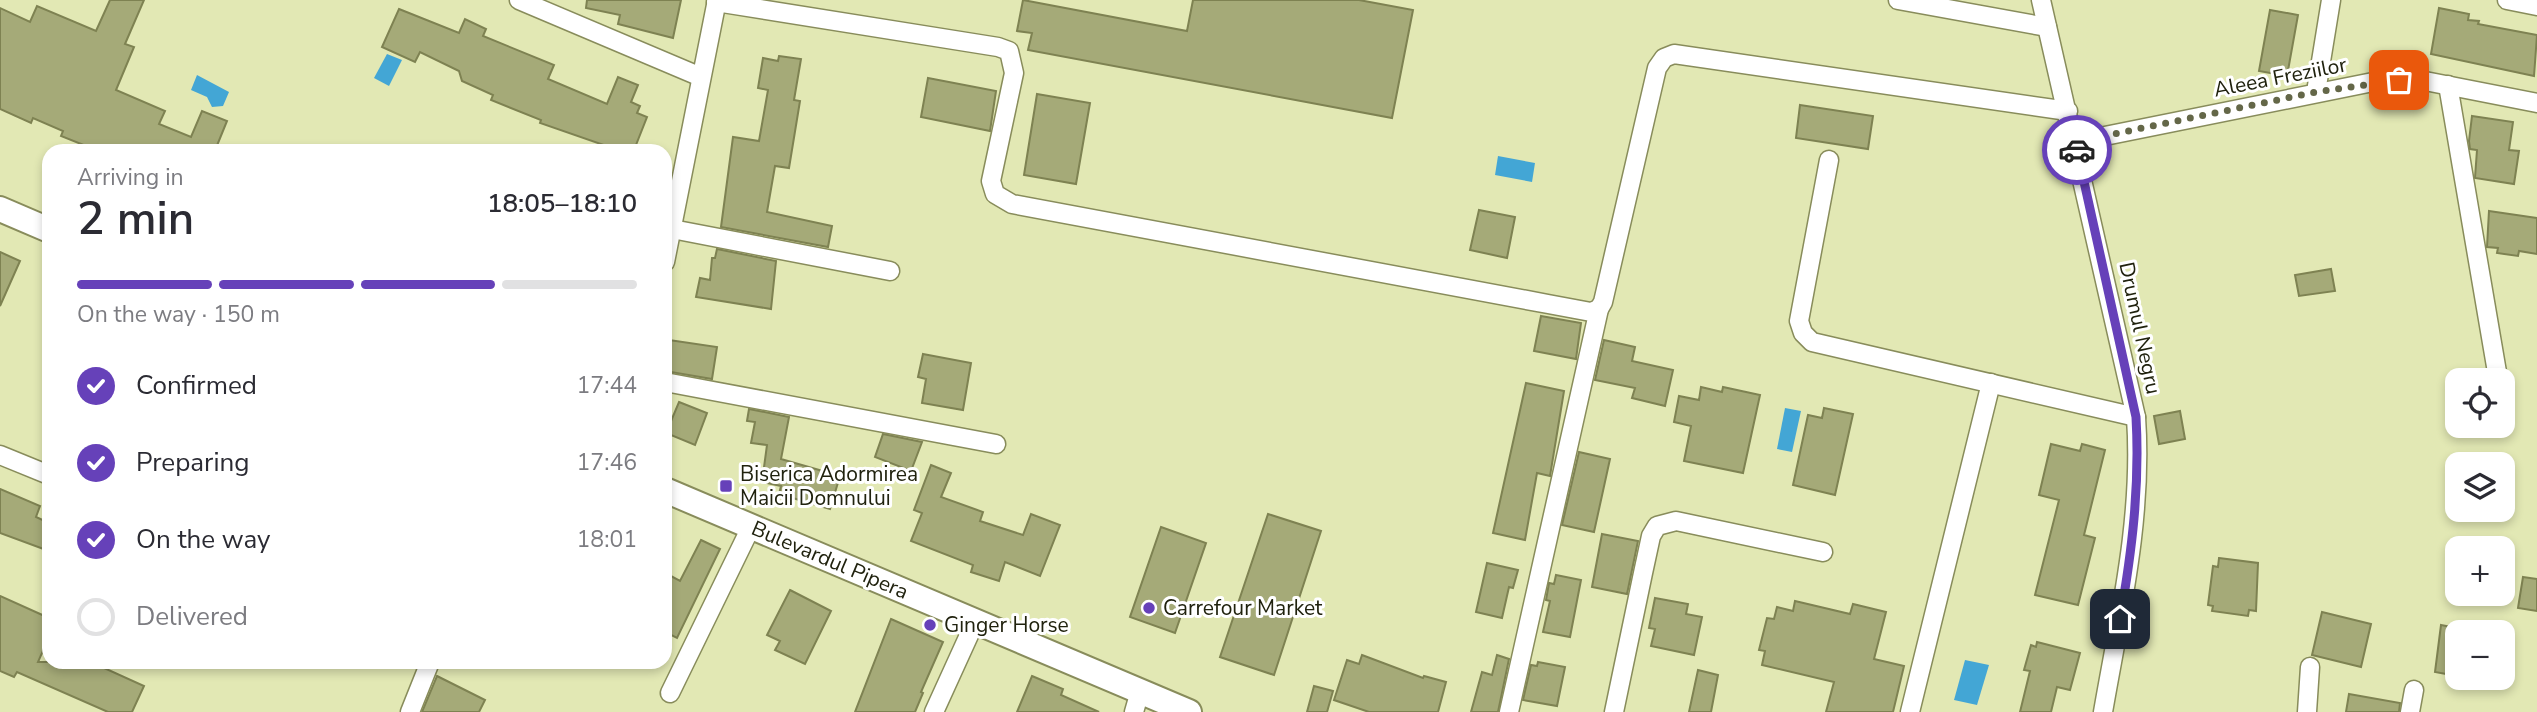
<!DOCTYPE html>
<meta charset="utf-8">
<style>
:root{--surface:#fff;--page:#f2f2f3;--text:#2b2b33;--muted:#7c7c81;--line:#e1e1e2;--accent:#6641b9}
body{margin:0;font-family:"Nunito Sans",sans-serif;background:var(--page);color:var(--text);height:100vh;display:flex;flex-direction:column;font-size:26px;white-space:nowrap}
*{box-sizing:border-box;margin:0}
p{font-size:23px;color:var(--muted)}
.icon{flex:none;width:38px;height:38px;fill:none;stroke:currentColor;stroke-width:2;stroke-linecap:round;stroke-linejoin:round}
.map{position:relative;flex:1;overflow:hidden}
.panel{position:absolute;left:42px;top:144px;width:630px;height:525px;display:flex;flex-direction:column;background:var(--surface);border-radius:21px;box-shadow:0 4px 10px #0003}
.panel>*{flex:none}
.controls{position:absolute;left:2445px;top:368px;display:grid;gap:14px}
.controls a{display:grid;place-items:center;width:70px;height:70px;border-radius:14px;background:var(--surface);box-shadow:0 4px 10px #0003;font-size:35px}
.pin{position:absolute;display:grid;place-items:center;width:60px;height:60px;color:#fff;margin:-30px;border-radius:14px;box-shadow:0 4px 10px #0006}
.courier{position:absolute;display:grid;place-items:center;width:70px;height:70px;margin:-35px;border:5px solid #6641b9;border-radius:50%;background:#fff;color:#222;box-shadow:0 2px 9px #0007}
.head em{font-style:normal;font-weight:600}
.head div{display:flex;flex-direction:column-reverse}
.head{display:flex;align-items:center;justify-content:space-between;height:119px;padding:0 35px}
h1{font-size:46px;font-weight:600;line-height:52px}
.bar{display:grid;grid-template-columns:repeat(4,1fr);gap:10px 7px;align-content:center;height:84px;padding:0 35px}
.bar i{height:9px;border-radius:5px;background:var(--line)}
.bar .active{background:var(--accent)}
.bar p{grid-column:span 4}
ol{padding:0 35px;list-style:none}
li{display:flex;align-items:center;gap:21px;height:77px}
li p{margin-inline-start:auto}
li .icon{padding:7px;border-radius:50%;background:var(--accent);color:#fff;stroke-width:4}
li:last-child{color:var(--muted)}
li i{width:38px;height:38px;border:4px solid var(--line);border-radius:50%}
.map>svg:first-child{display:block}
.water{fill:#43a6d5}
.building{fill:#a5aa78;stroke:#7e8252;stroke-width:2}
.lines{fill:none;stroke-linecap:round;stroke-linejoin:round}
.minor-casing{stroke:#888c5b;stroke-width:21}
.secondary-casing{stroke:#888c5b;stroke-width:28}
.minor{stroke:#fff;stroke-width:18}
.secondary{stroke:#fff;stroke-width:24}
.done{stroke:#646748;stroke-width:7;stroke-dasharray:0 12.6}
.route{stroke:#6641b9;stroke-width:9}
.poi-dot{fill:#6641b9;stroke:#fff;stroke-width:2.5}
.labels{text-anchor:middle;stroke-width:6;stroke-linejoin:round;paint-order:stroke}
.street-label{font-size:21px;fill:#20220e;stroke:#fff}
.poi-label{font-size:21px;fill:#20220e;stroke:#fff;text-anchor:start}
</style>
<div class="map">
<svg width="2537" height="712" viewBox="0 0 2537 712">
<rect width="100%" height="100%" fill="#e2e8b4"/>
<g class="water">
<path d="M387 54 402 60 389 86 374 78Z"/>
<path d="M197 75 229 92 223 106 212 107 207 97 191 90Z"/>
<path d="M1498 156 1535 163 1532 182 1495 175Z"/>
<path d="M1785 408 1801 411 1792 452 1777 449Z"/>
<path d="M1965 660 1989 665 1977 705 1954 700Z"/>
</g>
<g class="building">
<path d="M110 0H144L125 44 134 47 116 90 165 111 159 124 191 137 202 111 227 121 216 148 222 150H96L61 136 63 131 33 118 31 123 0 109V8L30 22 37 6 96 31Z"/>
<path d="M587 0H681L673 38 618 24 620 15 586 8Z"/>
<path d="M1023 0 1187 31 1193 0H1359L1413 10 1392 118 1028 50 1032 33 1017 31Z"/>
<path d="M2439 8 2469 14 2468 20 2479 21 2478 24 2537 35 2534 76 2431 54Z"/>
<path d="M399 9 459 33 465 19 486 29 483 36 554 65 548 79 607 104 618 77 638 85 631 102 640 106 637 113 647 117 634 150H618L540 123 541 120 491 100 493 95 462 81 459 71 420 52 415 62 382 47Z"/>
<path d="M2270 10 2298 15 2287 76 2259 71Z"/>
<path d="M779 56 801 59 794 100 800 101 789 168 775 166 767 212 832 226 828 247 721 227 733 137 759 141 768 90 758 88 763 58 778 61Z"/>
<path d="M928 78 996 91 990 131 921 117Z"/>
<path d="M1037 94 1090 103 1076 184 1024 175Z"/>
<path d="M1800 105 1873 116 1868 149 1796 138Z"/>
<path d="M2472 116 2513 122 2509 150 2519 151 2514 184 2475 178 2477 150 2470 149 2469 141Z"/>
<path d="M1479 210 1515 217 1507 258 1470 250Z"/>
<path d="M2489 211 2537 218V254L2519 251 2518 256 2497 253 2498 248 2487 247Z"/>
<path d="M717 249 776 261 771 309 696 297 700 278 710 280 712 258H715Z"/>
<path d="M0 252 20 261 0 306Z"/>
<path d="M2331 269 2335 291 2299 296 2295 275Z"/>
<path d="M1541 316 1581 323 1576 359 1534 351Z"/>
<path d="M669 340 717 347 712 379 665 371Z"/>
<path d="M1604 340 1635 347 1632 361 1673 370 1665 406 1632 398 1635 388 1595 380Z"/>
<path d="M923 354 971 363 963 410 922 403 926 379 918 377Z"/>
<path d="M1526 383 1564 391 1550 476 1537 473 1525 540 1493 533Z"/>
<path d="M1701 387 1722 392 1723 387 1760 395 1743 473 1684 461 1691 426 1674 422 1679 396 1699 400Z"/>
<path d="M679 402 707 413 695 445 666 433Z"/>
<path d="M1824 408 1853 414 1835 495 1793 485 1808 415 1822 418Z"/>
<path d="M749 409 789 417 781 459 840 476 830 509 779 494 781 486 762 482 767 445 751 443 755 422 747 421Z"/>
<path d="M2180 411 2185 439 2159 444 2154 416Z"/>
<path d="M883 434 922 442 911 471 875 457Z"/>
<path d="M2051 444 2080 451 2082 444 2105 450 2084 535 2095 538 2078 605 2035 595 2059 500 2039 495Z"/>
<path d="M1579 452 1610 459 1594 532 1562 525Z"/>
<path d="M931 465 951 473 941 497 983 512 980 521 1023 535 1031 514 1060 525 1040 576 1005 562 999 581 971 572 973 565 911 541 922 513 914 510Z"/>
<path d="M0 489 40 506 36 517 49 523V551L0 533Z"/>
<path d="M1268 514 1321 531 1274 675 1220 657Z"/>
<path d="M1161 527 1206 543 1175 633 1130 617Z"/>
<path d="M1602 534 1638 541 1627 594 1592 587Z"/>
<path d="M701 540 720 549 677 638 665 632V584L669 575 680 581Z"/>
<path d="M2219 558 2258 563 2256 611 2249 610 2248 616 2212 611 2213 606 2208 605 2213 566 2218 567Z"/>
<path d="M1487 563 1518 570 1513 588 1509 587 1502 618 1476 612Z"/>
<path d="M1556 575 1581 580 1570 637 1543 632 1550 601 1546 600 1549 583 1554 584Z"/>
<path d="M2523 577 2537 579V611L2518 608Z"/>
<path d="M790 590 831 611 805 664 775 650 780 641 767 635Z"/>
<path d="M0 596 49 618V637L38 662H91L144 686 132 712H108L17 672 14 677 0 671Z"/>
<path d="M1655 598 1688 604 1686 614 1702 617 1694 655 1651 646 1655 629 1649 628Z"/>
<path d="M1795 601 1850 614 1853 604 1886 612 1874 659 1904 666 1893 712H1826L1834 682 1762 665 1765 651 1759 650 1767 618 1774 619 1777 607 1793 611Z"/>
<path d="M2322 612 2371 624 2361 667 2312 655Z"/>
<path d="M891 619 943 642 921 692 923 693 915 712H855Z"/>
<path d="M2441 625 2457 628V676L2435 672Z"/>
<path d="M2037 642 2080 653 2070 690 2057 687 2051 712H2020L2030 671 2024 670 2031 645 2036 647Z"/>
<path d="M1362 655 1423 678 1424 676 1446 682 1438 712H1369L1334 700 1347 660 1359 664Z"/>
<path d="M1497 655 1509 659 1498 712H1471L1482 672 1492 675Z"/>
<path d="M1538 662 1565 667 1557 706 1523 700 1531 665 1537 666Z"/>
<path d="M1698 670 1718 675 1711 712H1689Z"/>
<path d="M437 676 485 700 479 712H422Z"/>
<path d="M1032 676 1063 689 1061 695 1099 712H1017Z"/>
<path d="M1314 686 1333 691 1327 712H1307Z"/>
<path d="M2349 694 2400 703 2399 712H2346Z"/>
</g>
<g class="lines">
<g class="minor-casing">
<g id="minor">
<path d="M519 0 701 77"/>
<path d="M1898 0 2047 27"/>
<path d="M2041 0 2136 417C2143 517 2120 614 2103 712"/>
<path d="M2507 0 2537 6"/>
<path d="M716 2 998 47 1009 51 1014 73 991 181 995 194 1012 204 1548 304 1591 312 1599 309"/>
<path d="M2448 85 2498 378"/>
<path d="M2316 92 2331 0"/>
<path d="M2075 142 2378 81H2425L2537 103"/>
<path d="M1829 160 1799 321 1803 333 1812 342 2136 417"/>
<path d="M672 229 890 271"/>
<path d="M665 262 717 0"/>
<path d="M665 382 996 444"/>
<path d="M0 455 49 475"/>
<path d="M670 693 751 527"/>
<path d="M410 712 430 662"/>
<path d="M934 712 975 622"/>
<path d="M1134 712 1140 691"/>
<path d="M1509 712 1599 309 1603 302 1657 68 1664 58 1674 54 2068 111"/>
<path d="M1614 712 1643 573 1651 536 1657 526 1676 521 1823 552"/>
<path d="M1910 712 1991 383"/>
<path d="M2307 712 2310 667"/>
<path d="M2410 712 2414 690"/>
</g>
</g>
<g class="secondary-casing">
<g id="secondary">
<path d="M0 209 49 230"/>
<path d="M665 490 1189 712"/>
</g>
</g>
<use href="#minor" class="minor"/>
<use href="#secondary" class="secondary"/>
</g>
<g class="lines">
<path class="done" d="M2077 150 2075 142 2316 92 2399 80"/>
<path class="route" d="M2077 150 2136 417C2140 486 2132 551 2120 619"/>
</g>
<g class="poi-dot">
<rect x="719" y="479" width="14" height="14" rx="3.5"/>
<circle cx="1149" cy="608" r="7"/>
<circle cx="930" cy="625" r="7"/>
</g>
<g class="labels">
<g class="street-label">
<text transform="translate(2280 77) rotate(-11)" y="7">Aleea Freziilor</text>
<text transform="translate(2140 328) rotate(78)" y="7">Drumul Negru</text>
<text transform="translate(830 560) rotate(23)" y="7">Bulevardul Pipera</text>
</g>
<g class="poi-label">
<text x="740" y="481">Biserica Adormirea<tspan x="740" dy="24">Maicii Domnului</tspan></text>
<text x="1163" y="615">Carrefour Market</text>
<text x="944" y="632">Ginger Horse</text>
</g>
</g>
</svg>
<div class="controls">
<a><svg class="icon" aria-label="locate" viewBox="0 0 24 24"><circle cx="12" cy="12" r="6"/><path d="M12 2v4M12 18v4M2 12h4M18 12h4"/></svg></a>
<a><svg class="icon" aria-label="layers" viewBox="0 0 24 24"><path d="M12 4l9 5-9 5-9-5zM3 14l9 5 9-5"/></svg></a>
<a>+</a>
<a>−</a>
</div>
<div class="pin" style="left:2399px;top:80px;background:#ea580c"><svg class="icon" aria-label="bag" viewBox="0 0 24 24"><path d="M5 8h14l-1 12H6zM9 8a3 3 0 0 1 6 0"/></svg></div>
<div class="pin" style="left:2120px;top:619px;background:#1f2937"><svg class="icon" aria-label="home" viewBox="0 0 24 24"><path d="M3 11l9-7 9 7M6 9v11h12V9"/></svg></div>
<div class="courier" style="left:2077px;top:150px"><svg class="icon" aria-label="car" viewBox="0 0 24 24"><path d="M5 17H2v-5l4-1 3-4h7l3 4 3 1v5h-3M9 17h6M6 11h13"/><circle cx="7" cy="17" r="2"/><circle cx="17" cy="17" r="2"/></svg></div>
<section class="panel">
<div class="head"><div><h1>2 min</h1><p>Arriving in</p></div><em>18:05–18:10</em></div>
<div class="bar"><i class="active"></i><i class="active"></i><i class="active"></i><i></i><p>On the way · 150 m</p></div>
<ol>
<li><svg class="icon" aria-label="check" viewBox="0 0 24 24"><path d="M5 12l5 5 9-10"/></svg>Confirmed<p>17:44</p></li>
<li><svg class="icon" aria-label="check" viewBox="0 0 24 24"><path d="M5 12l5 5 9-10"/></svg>Preparing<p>17:46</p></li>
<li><svg class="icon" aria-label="check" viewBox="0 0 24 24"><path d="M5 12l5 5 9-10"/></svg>On the way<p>18:01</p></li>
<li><i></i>Delivered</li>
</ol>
</section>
</div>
